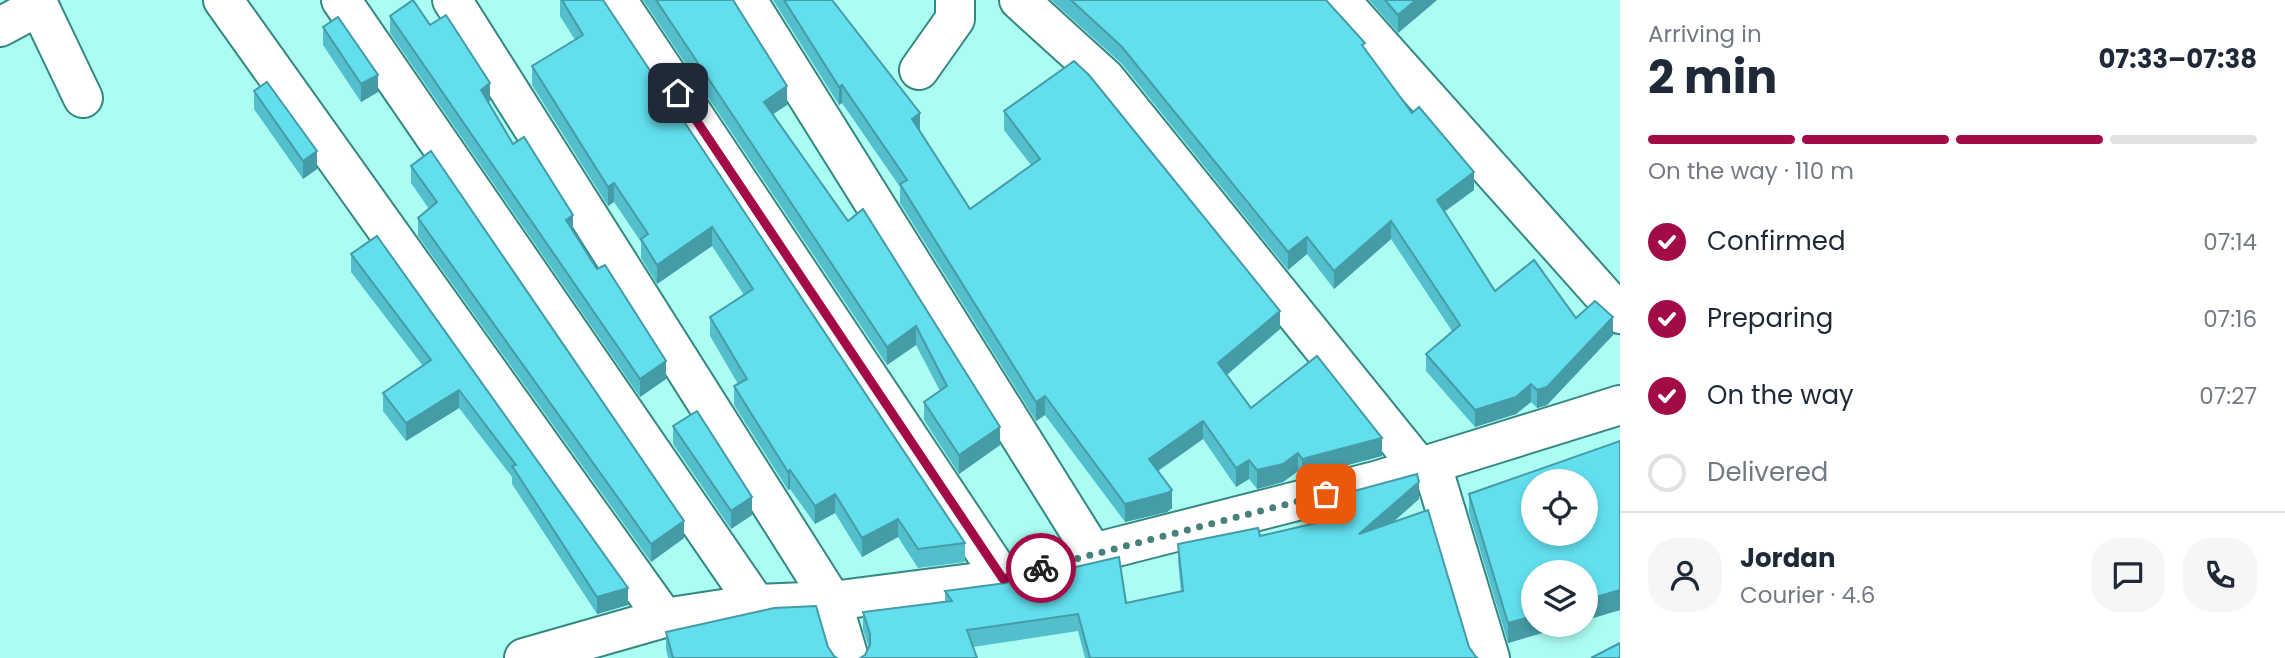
<!DOCTYPE html>
<meta charset="utf-8">
<style>
:root{--surface:#fff;--page:#f6f6f7;--text:#1f2937;--muted:#747a83;--line:#e0e1e3;--accent:#a20a48}
body{margin:0;font-family:Poppins,sans-serif;background:var(--page);color:var(--text);height:100vh;display:flex;flex-direction:column;font-size:26px;white-space:nowrap}
*{box-sizing:border-box;margin:0}
p{font-size:23px;color:var(--muted)}
.icon{flex:none;width:38px;height:38px;fill:none;stroke:currentColor;stroke-width:2;stroke-linecap:round;stroke-linejoin:round}
.map{position:relative;flex:1;overflow:hidden}
.sheet{display:flex;flex-direction:column;background:var(--surface);width:665px}
.sheet>*{flex:none}
.fabs{position:absolute;left:1521px;top:469px;display:grid;gap:14px}
.fabs a{display:grid;place-items:center;width:77px;height:77px;border-radius:50%;background:var(--surface);box-shadow:0 4px 10px #0003;font-size:35px}
.pin{position:absolute;display:grid;place-items:center;width:60px;height:60px;color:#fff;margin:-30px;border-radius:14px;box-shadow:0 4px 10px #0006}
.courier{position:absolute;display:grid;place-items:center;width:70px;height:70px;margin:-35px;border:5px solid #a20a48;border-radius:50%;background:#fff;color:#222;box-shadow:0 2px 9px #0007}
.overview em{font-style:normal;font-weight:700}
.overview div{display:flex;flex-direction:column-reverse}
.overview{display:flex;align-items:center;justify-content:space-between;height:119px;padding:0 28px}
h1{font-size:46px;font-weight:700;line-height:52px}
.bar{display:grid;grid-template-columns:repeat(4,1fr);gap:10px 7px;align-content:center;height:84px;padding:0 28px}
.bar i{height:9px;border-radius:5px;background:var(--line)}
.bar .active{background:var(--accent)}
.bar p{grid-column:span 4}
.line{display:flex;align-items:center;gap:18px;padding:0 28px;border-top:2px solid var(--line)}
.line div{flex:1}
.round{display:grid;place-items:center;flex:none;width:74px;height:74px;border-radius:28px;background:var(--page)}
ol{padding:0 28px;list-style:none}
li{display:flex;align-items:center;gap:21px;height:77px}
li p{margin-inline-start:auto}
li .icon{padding:7px;border-radius:50%;background:var(--accent);color:#fff;stroke-width:4}
li:last-child{color:var(--muted)}
li i{width:38px;height:38px;border:4px solid var(--line);border-radius:50%}
main{display:flex;flex:1;min-height:0}
.map>svg:first-child{display:block}
.lines{fill:none;stroke-linecap:round;stroke-linejoin:round}
.minor-casing{stroke:#348880;stroke-width:42}
.minor{stroke:#fff;stroke-width:38}
.wall{fill:#54bfcc;fill-rule:evenodd}
.shaded-wall{fill:#459ba6}
.building{fill:#62deed;stroke:#459ba6;stroke-width:2;fill-rule:evenodd}
.done{stroke:#46827b;stroke-width:7;stroke-dasharray:0 12.6}
.route{stroke:#a20a48;stroke-width:9}
</style>
<main>
<div class="map">
<svg width="1620" height="658" viewBox="0 0 1620 658">
<rect width="100%" height="100%" fill="#abfdf3"/>
<g class="lines">
<g class="minor-casing">
<g id="minor">
<path d="M38 0 39 6 83 98"/>
<path d="M223 0 664 618"/>
<path d="M341 0 756 604"/>
<path d="M452 0 832 601 849 658"/>
<path d="M617 0 1003 579"/>
<path d="M747 0 1093 553"/>
<path d="M1019 0 1105 78 1420 468 1434 472 1490 658"/>
<path d="M1340 0 1620 314"/>
<path d="M0 27 39 6"/>
<path d="M919 70 955 19V0"/>
<path d="M524 658 664 618 756 604 832 601 1003 579 1093 553 1379 480 1620 405"/>
</g>
</g>
<use href="#minor" class="minor"/>
</g>
<g class="wall">
<path d="M560 0H603L965 543V562L918 568 898 537 862 557 835 513 815 524 790 489 788 490 734 405V386L738 384 710 336V317L744 295 712 246 657 284 641 258V242L614 202 608 206 532 85V66L575 40 560 16Z"/>
<path d="M643 0H733L787 105 773 114 1000 445 959 474 924 420V402L940 391 916 345 887 365Z"/>
<path d="M773 0H832L920 132 970 209 1031 165 1004 130V111L1280 329 1227 375 1251 408 1382 456 1302 477 1298 471 1283 482 1257 489 1249 479 1236 487 1203 439 1158 471 1172 508 1167 512 1125 522 1045 415 1036 421 900 203V187L842 103 839 105Z"/>
<path d="M1051 0H1326L1365 49 1412 113 1474 190 1444 212 1495 291 1576 318 1613 335 1547 405 1537 408 1531 402 1516 414 1475 427 1426 371V354L1452 331 1391 239 1334 289 1307 254 1288 270 1122 64Z"/>
<path d="M1369 0H1437L1398 33Z"/>
<path d="M390 16 430 25 490 101 488 102 513 144 573 230 666 379 640 397 390 33Z"/>
<path d="M323 27 378 92 361 102 323 45Z"/>
<path d="M254 91 317 169 303 179 254 109Z"/>
<path d="M411 166 684 538 651 562 418 236V218L429 209 411 183Z"/>
<path d="M351 254 628 605 597 614 512 484V477L459 408 406 441 383 411V393L423 366 351 272Z"/>
<path d="M673 426 752 515 731 529 673 444Z"/>
<path d="M1620 441V610L1586 620V572H1533V625H1570L1508 643 1469 513V494ZM1533 481H1586V534H1533Z"/>
<path d="M1332 497 1419 499 1392 523 1469 647 1476 657 1478 658H1085L1078 631 973 647 865 655 869 648 863 630V612L945 601V591L1126 603 1181 592 1178 561V544L1260 536 1335 518 1332 515Z"/>
<path d="M666 632 828 647 834 656 837 658H668L666 649Z"/>
</g>
<g class="shaded-wall">
<path d="M1416 0H1437L1398 33V15Z"/>
<path d="M378 75V92L361 102V84Z"/>
<path d="M490 83V101L481 108V90Z"/>
<path d="M842 85V103L839 105V87Z"/>
<path d="M787 86V105L764 120V102Z"/>
<path d="M920 113V132L912 119Z"/>
<path d="M317 151V169L303 179V161Z"/>
<path d="M1474 172V190L1437 217V200Z"/>
<path d="M614 183V202L608 206V187Z"/>
<path d="M573 215V232L566 220Z"/>
<path d="M1391 221V239L1334 289V271Z"/>
<path d="M712 227V246L657 284V265Z"/>
<path d="M1307 237V254L1288 270V252Z"/>
<path d="M1280 311V329L1218 382V363Z"/>
<path d="M1613 317V335L1547 405 1537 408V390Z"/>
<path d="M916 326V345L887 365V347Z"/>
<path d="M666 361V379L640 397V379Z"/>
<path d="M1531 384V402L1516 414 1475 427V410Z"/>
<path d="M459 390V408L406 441V423Z"/>
<path d="M1045 396V415L1036 421V402Z"/>
<path d="M1203 421V439L1149 477V459Z"/>
<path d="M1000 427V445L959 474V455Z"/>
<path d="M1382 438V456L1302 477V459Z"/>
<path d="M1298 453V471L1283 482 1257 489V470Z"/>
<path d="M1249 460V479L1236 487V468Z"/>
<path d="M790 470V489L788 490V472Z"/>
<path d="M1419 482V499L1359 552V534Z"/>
<path d="M1172 490V508L1167 512 1125 522V504Z"/>
<path d="M835 494V513L815 524V506Z"/>
<path d="M752 497V515L731 529V511Z"/>
<path d="M898 519V537L862 557V538Z"/>
<path d="M684 521V538L651 562V544Z"/>
<path d="M628 588V605L597 614V597Z"/>
<path d="M1620 590V610L1586 620V600Z"/>
<path d="M1533 616V625H1570L1508 643V623Z"/>
</g>
<g class="building">
<path d="M413 0 430 25 446 15 490 83 481 90 513 144 524 137 573 215 566 220 597 269 605 265 666 361 640 379 390 16Z"/>
<path d="M562 0H603L965 543 918 549 898 519 862 538 835 494 815 506 790 470 788 472 734 386 747 379 710 317 753 289 712 227 657 265 641 239 648 234 614 183 608 187 532 66 583 35Z"/>
<path d="M656 0H733L787 86 764 102 848 221 863 209 1000 427 959 455 924 402 947 386 916 326 887 347Z"/>
<path d="M784 0H832L920 113 912 119 970 209 1040 159 1004 111 1074 61 1089 75 1280 311 1218 363 1251 408 1317 356 1382 438 1302 459 1298 453 1283 464 1257 470 1249 460 1236 468 1203 421 1149 459 1172 490 1167 493 1125 504 1045 396 1036 402 900 184 907 180 842 85 839 87Z"/>
<path d="M1071 0H1326L1365 43 1362 45 1412 113 1419 107 1474 172 1437 200 1495 291 1534 260 1576 318 1595 301 1613 317 1547 387 1537 390 1531 384 1516 397 1475 410 1426 354 1460 325 1391 221 1334 271 1307 237 1288 252 1122 47Z"/>
<path d="M1385 0H1416L1398 15Z"/>
<path d="M338 17 378 75 361 84 323 27Z"/>
<path d="M267 82 317 151 303 161 254 91Z"/>
<path d="M431 151 684 521 651 544 418 218 437 202 411 166Z"/>
<path d="M377 236 628 588 597 597 512 466 516 465 459 390 406 423 383 393 431 360 351 254Z"/>
<path d="M697 411 752 497 731 511 673 426Z"/>
<path d="M1620 441V590L1586 600V572H1533V616L1508 623 1469 494ZM1533 481H1586V534H1533Z"/>
<path d="M1417 474 1419 482 1359 534 1428 510 1469 647 1476 657 1478 658H1090L1078 614 967 630 977 658H860L865 655 870 645V634L863 612 952 601 945 591 1006 583 1119 557 1126 603 1183 591 1178 544 1258 528 1260 536 1346 516 1332 497Z"/>
<path d="M816 606 828 647 834 656 837 658H673L666 632 774 608Z"/>
<path d="M1620 643V658H1591Z"/>
</g>
<g class="lines">
<path class="done" d="M1041 568 1326 494"/>
<path class="route" d="M678 93 1003 579 1041 568"/>
</g>
</svg>
<div class="fabs">
<a><svg class="icon" aria-label="locate" viewBox="0 0 24 24"><circle cx="12" cy="12" r="6"/><path d="M12 2v4M12 18v4M2 12h4M18 12h4"/></svg></a>
<a><svg class="icon" aria-label="layers" viewBox="0 0 24 24"><path d="M12 4l9 5-9 5-9-5zM3 14l9 5 9-5"/></svg></a>
</div>
<div class="pin" style="left:1326px;top:494px;background:#ea580c"><svg class="icon" aria-label="bag" viewBox="0 0 24 24"><path d="M5 8h14l-1 12H6zM9 8a3 3 0 0 1 6 0"/></svg></div>
<div class="pin" style="left:678px;top:93px;background:#1f2937"><svg class="icon" aria-label="home" viewBox="0 0 24 24"><path d="M3 11l9-7 9 7M6 9v11h12V9"/></svg></div>
<div class="courier" style="left:1041px;top:568px"><svg class="icon" aria-label="bike" viewBox="0 0 24 24"><circle cx="6" cy="16" r="4"/><circle cx="18" cy="16" r="4"/><path d="M6 16l4-8h5l3 8M10 8l3 8H6M13 5h3"/></svg></div>
</div>
<section class="sheet">
<div class="overview"><div><h1>2 min</h1><p>Arriving in</p></div><em>07:33–07:38</em></div>
<div class="bar"><i class="active"></i><i class="active"></i><i class="active"></i><i></i><p>On the way · 110 m</p></div>
<ol>
<li><svg class="icon" aria-label="check" viewBox="0 0 24 24"><path d="M5 12l5 5 9-10"/></svg>Confirmed<p>07:14</p></li>
<li><svg class="icon" aria-label="check" viewBox="0 0 24 24"><path d="M5 12l5 5 9-10"/></svg>Preparing<p>07:16</p></li>
<li><svg class="icon" aria-label="check" viewBox="0 0 24 24"><path d="M5 12l5 5 9-10"/></svg>On the way<p>07:27</p></li>
<li><i></i>Delivered</li>
</ol>
<div class="line" style="height:126px"><a class="round"><svg class="icon" aria-label="person" viewBox="0 0 24 24"><circle cx="12" cy="8" r="4"/><path d="M4 21q1-7 8-7t8 7"/></svg></a><div><b>Jordan</b><p>Courier · 4.6</p></div><a class="round"><svg class="icon" aria-label="chat" viewBox="0 0 24 24"><path d="M4 5h16v11H9l-5 4z"/></svg></a><a class="round"><svg class="icon" aria-label="phone" viewBox="0 0 24 24"><path d="M5 4h4l2 5-3 2q2 4 5 5l2-3 5 2v4C11 20 4 13 5 4z"/></svg></a></div>
</section>
</main>
